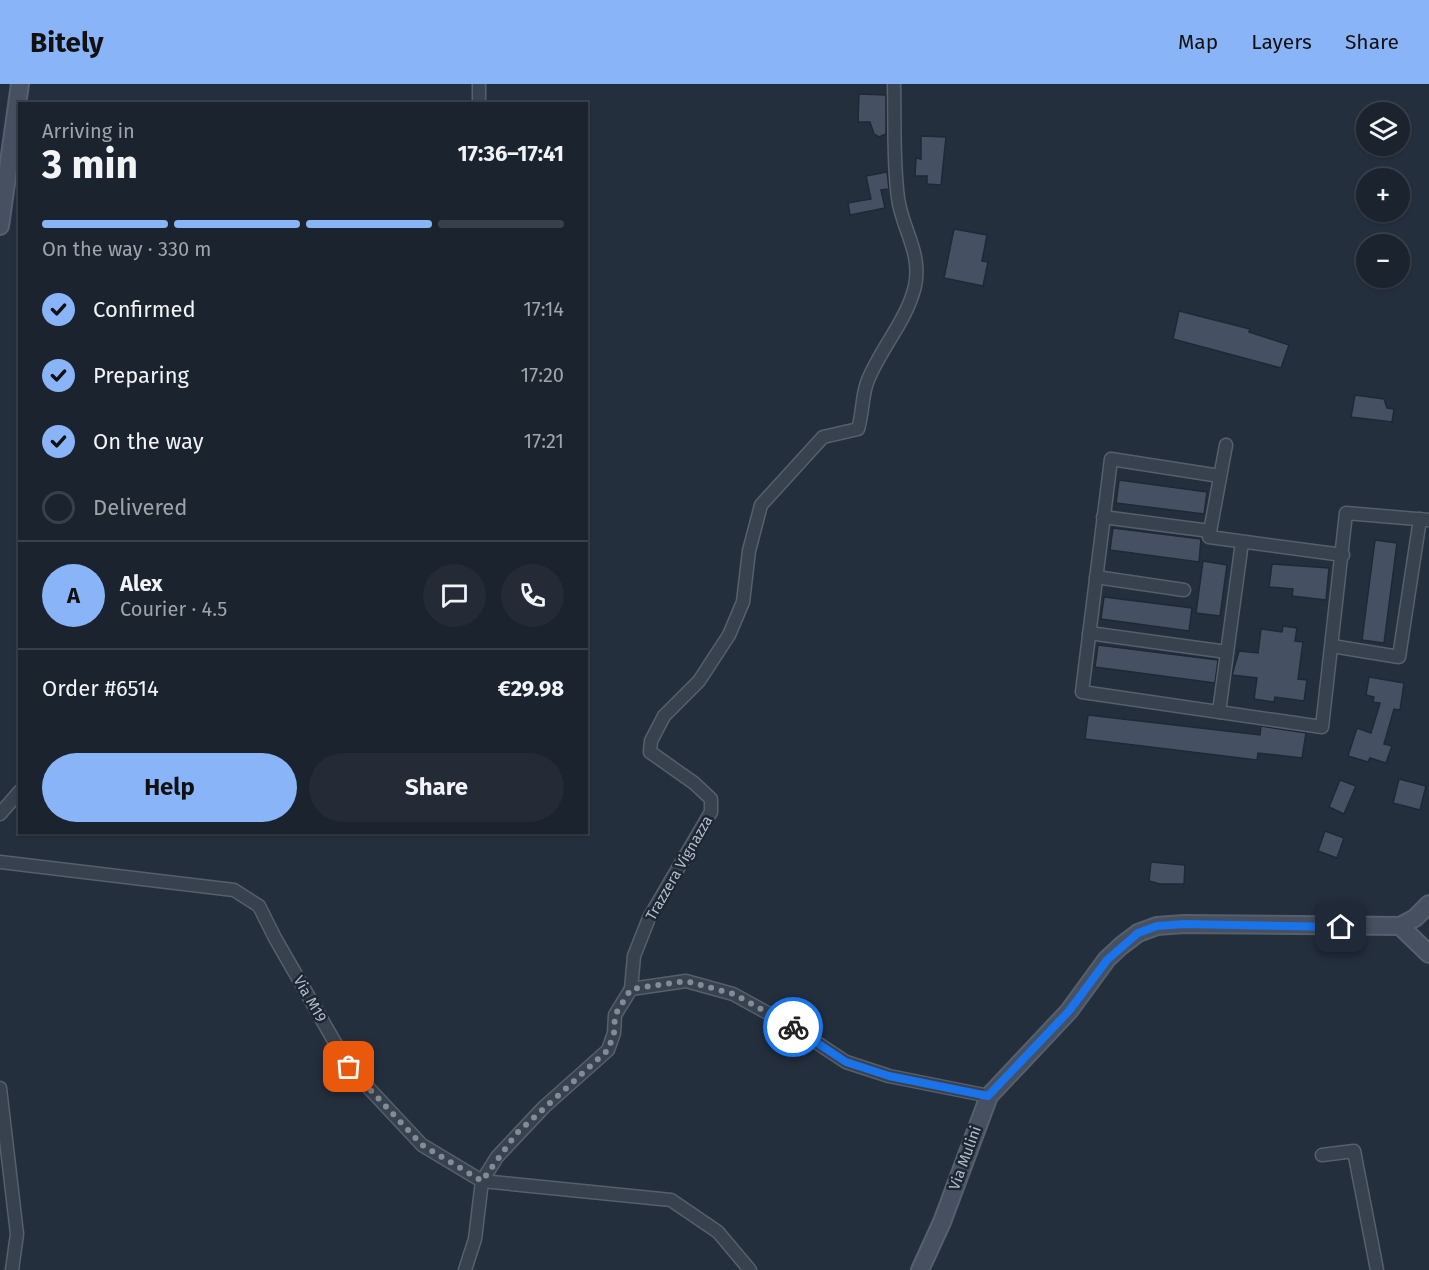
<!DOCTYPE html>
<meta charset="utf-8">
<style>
:root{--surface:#1b232e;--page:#242b36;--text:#f1f3f6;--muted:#a0a4aa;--line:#39404a;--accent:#8ab4f8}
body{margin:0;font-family:"Fira Sans",sans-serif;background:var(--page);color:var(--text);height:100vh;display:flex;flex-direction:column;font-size:22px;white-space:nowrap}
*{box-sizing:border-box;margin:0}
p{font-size:20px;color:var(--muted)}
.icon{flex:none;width:33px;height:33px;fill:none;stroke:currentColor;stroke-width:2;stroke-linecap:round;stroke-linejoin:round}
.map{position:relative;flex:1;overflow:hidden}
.panel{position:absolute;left:18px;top:18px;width:570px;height:732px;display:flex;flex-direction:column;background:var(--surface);border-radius:0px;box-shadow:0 2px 4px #0004,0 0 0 2px var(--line)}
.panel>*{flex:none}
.tools{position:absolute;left:1356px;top:18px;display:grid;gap:12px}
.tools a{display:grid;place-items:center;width:54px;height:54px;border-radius:50%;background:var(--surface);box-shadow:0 2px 4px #0004,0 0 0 2px var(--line);font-size:30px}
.pin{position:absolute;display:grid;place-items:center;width:51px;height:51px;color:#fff;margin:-26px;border-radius:12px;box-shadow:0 3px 9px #0006}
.courier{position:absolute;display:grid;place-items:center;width:60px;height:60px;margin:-30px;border:4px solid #1a73e8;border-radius:50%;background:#fff;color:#222;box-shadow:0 2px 8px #0007}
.summary em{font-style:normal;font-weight:700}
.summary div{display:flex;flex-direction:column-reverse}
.summary{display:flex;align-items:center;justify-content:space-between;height:102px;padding:0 24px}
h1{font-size:39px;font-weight:700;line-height:45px}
.bar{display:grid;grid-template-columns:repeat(4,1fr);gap:9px 6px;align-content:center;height:72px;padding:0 24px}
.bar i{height:8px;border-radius:4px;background:var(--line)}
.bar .active{background:var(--accent)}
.bar p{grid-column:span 4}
.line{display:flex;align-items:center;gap:15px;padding:0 24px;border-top:2px solid var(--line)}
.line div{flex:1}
.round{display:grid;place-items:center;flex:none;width:63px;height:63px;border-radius:32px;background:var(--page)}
ol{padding:0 24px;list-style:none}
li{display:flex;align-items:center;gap:18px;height:66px}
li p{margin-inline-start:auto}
li .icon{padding:6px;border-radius:50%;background:var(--accent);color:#111;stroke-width:4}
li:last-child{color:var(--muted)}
li i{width:33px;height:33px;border:3px solid var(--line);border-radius:50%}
.cta{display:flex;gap:12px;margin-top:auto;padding:12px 24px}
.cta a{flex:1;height:69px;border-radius:36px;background:var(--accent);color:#111;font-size:24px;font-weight:700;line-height:69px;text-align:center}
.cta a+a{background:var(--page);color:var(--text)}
header{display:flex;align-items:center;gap:36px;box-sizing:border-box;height:84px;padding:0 30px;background:var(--accent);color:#111}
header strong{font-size:28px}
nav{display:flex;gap:33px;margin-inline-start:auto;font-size:21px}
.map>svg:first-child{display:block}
.building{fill:#455162;stroke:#1f2835;stroke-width:1.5}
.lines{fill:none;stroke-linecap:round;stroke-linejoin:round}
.street-casing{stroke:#565f6c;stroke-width:15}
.secondary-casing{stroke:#565f6c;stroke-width:20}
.street{stroke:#38414e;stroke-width:12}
.secondary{stroke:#465061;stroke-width:16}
.done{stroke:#828b98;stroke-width:6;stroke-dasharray:0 10.8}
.route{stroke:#1a73e8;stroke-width:8}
.labels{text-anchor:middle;stroke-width:5;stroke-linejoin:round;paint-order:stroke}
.street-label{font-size:15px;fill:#b4bcc9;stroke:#1d2633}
</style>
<header>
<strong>Bitely</strong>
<nav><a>Map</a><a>Layers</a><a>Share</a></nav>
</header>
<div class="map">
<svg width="1429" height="1186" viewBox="0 0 1429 1186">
<rect width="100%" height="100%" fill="#242f3e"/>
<g class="building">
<path d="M859 10 886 11V50L879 53 874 50 870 38H858Z"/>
<path d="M921 52 946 53 941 101 927 100V92H915L916 74 921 75Z"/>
<path d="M887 88 889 105 881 106 885 124 850 131 848 119 871 115 866 92Z"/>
<path d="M954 145 987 151 982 177 988 178 983 202 944 194Z"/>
<path d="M1179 227 1250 245 1249 248 1289 261 1281 284 1173 255Z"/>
<path d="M1355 311 1384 315 1387 324 1394 325 1392 338 1351 333Z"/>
<path d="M1119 396 1207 408 1204 430 1116 419Z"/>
<path d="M1113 444 1201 455 1199 478 1110 466Z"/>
<path d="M1375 456 1397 459 1384 559 1362 556Z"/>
<path d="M1203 477 1227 481 1220 532 1196 529Z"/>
<path d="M1272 480 1329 484 1326 516 1292 512 1293 505 1269 503Z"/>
<path d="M1104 513 1192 524 1189 547 1101 535Z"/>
<path d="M1283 542 1297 544 1295 557 1303 558 1298 595 1307 596 1304 617 1275 613 1274 618 1254 615 1257 594 1232 591 1239 567 1258 569 1261 545 1282 548Z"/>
<path d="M1098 561 1218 576 1215 599 1095 583Z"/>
<path d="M1369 593 1404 599 1400 626 1394 625 1384 660 1392 662 1386 679 1370 674 1368 678 1348 672 1357 644 1371 649 1380 619 1373 618 1374 613 1366 611Z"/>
<path d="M1088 631 1260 651 1261 642 1306 649 1302 674 1258 669 1257 676 1085 655Z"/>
<path d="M1399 695 1426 702 1420 726 1393 719Z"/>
<path d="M1340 696 1356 702 1344 730 1329 723Z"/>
<path d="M1325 747 1344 754 1337 774 1318 767Z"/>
<path d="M1151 778 1185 781 1184 800H1160L1149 797Z"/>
</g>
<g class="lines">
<g class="street-casing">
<g id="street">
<path d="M479 20V0"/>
<path d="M1226 361 1209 453 1343 471"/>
<path d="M1220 392 1111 375 1082 608 1322 643 1346 429 1429 436"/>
<path d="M1103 433 1210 447"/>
<path d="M1096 493 1184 506"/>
<path d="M1089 549 1227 568"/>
<path d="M1332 562 1399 573 1420 435"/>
<path d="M1219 628 1242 458"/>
<path d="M0 730 20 707"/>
<path d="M0 778 234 806 259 822 275 854 349 983 422 1061 482 1097 671 1116 718 1148 750 1186"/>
<path d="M631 905 686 897 733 910 793 943 846 978 889 992 989 1012"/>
<path d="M0 1004 17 1150 12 1186"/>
<path d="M1322 1071 1354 1067 1377 1186"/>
<path d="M465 1186 475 1155 482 1097 497 1073 544 1023 608 966 614 949 615 931 631 905 634 872 649 834 711 728V715L694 699 650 668 651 657 664 632 699 597 729 551 743 518 749 467 761 421 823 353 858 345C863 329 862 309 868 296 881 264 907 236 915 202 922 168 902 145 898 114 893 77 895 38 894 0"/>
</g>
</g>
<g class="secondary-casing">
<g id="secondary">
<path d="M0 142 20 0"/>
<path d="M1400 842 1429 870"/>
<path d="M920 1186 942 1138 989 1012 1069 927 1107 875 1121 862 1138 849 1157 842 1184 840 1400 842 1415 834 1429 820"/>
</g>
</g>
<use href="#street" class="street"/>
<use href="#secondary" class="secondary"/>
</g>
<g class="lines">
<path class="done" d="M349 983 422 1061 482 1097 516 1050 608 966 614 949 615 931 631 905 686 897 734 910 793 943"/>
<path class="route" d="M793 943 846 978 889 992 988 1012 1069 927 1107 876 1138 849 1157 842 1184 840 1341 843"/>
</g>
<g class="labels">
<g class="street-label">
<text transform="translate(679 784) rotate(-60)" y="5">Trazzera Vignazza</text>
<text transform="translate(310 915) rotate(60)" y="5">Via M19</text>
<text transform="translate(965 1074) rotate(-70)" y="5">Via Mulini</text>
</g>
</g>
</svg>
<div class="tools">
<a><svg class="icon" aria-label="layers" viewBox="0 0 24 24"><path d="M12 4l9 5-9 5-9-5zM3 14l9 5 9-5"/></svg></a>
<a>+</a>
<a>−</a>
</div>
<div class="pin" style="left:349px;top:983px;background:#ea580c"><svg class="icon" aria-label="bag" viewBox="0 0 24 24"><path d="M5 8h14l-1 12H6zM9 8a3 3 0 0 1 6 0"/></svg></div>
<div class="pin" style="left:1341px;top:843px;background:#1f2937"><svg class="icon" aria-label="home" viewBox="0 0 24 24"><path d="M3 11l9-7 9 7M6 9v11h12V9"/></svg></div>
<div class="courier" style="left:793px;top:943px"><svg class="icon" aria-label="bike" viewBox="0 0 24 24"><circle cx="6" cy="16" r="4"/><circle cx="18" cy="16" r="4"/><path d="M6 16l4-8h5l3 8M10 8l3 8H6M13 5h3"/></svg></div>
<section class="panel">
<div class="summary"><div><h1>3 min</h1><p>Arriving in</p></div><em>17:36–17:41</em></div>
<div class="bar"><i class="active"></i><i class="active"></i><i class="active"></i><i></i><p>On the way · 330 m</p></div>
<ol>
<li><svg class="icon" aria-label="check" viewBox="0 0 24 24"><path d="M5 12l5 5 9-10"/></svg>Confirmed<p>17:14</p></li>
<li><svg class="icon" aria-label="check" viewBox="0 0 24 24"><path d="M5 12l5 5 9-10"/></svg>Preparing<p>17:20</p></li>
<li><svg class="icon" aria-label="check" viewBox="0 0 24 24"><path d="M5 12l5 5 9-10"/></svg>On the way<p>17:21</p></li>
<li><i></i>Delivered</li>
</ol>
<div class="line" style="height:108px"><b class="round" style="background:var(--accent);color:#111">A</b><div><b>Alex</b><p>Courier · 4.5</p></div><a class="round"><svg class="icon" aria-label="chat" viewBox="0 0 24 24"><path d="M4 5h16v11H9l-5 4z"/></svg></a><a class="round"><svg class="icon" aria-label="phone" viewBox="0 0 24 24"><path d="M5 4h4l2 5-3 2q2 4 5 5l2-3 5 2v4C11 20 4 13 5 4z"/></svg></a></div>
<div class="line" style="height:78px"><div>Order #6514</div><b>€29.98</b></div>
<div class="cta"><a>Help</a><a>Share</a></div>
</section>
</div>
